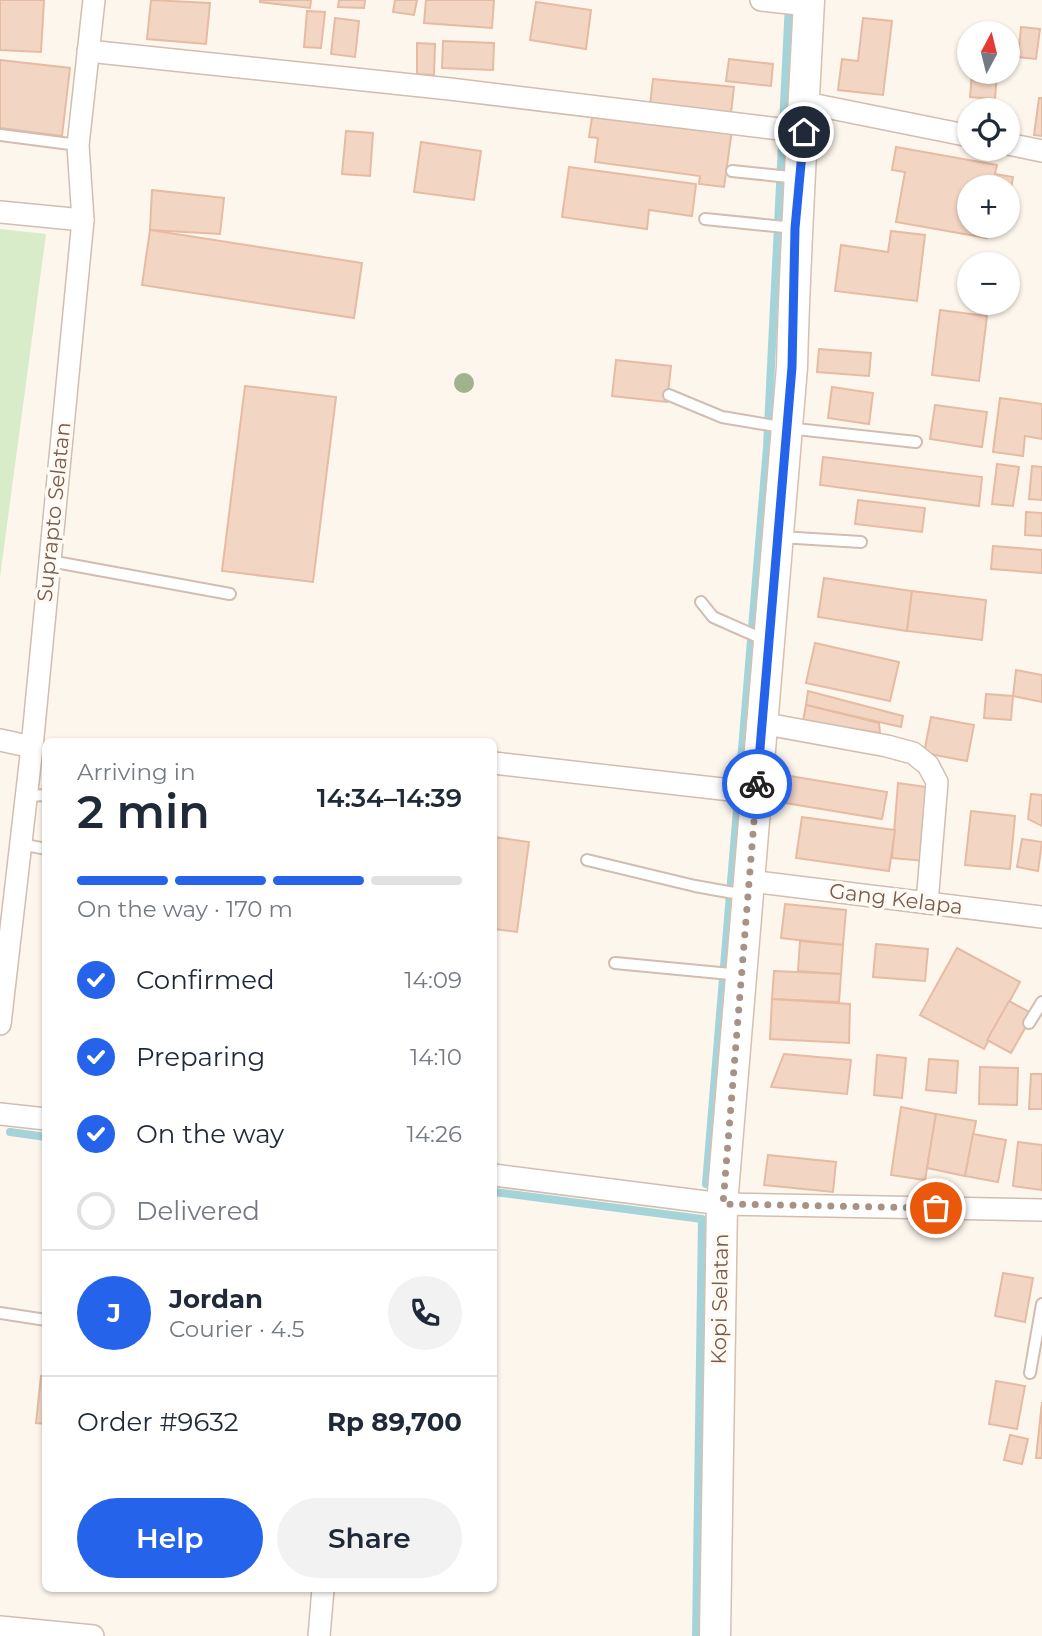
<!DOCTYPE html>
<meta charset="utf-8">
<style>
:root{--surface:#fff;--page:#f2f2f3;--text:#1f2937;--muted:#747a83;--line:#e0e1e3;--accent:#2563eb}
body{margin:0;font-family:Montserrat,sans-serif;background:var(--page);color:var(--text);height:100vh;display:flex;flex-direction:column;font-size:26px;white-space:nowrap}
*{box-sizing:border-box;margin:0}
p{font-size:23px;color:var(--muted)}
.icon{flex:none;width:38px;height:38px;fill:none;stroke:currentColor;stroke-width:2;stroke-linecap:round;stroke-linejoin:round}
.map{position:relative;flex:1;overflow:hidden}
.side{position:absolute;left:42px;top:738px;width:455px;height:854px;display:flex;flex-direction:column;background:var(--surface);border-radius:10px;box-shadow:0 2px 5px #0004}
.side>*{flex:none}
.needle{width:46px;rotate:7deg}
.controls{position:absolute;left:957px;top:21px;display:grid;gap:14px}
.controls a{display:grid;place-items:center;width:63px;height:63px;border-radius:50%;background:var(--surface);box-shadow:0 2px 5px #0004;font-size:35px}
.pin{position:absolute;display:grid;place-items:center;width:60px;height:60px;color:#fff;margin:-30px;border:4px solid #fff;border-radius:50%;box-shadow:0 2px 7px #0007}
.courier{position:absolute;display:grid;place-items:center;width:70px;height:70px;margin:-35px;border:5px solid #2563eb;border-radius:50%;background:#fff;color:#222;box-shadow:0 2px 9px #0007}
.summary em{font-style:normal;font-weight:600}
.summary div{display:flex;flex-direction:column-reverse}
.summary{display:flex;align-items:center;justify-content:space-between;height:119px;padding:0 35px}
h1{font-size:46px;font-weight:600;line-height:52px}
.bar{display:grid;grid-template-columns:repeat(4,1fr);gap:10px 7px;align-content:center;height:84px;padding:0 35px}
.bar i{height:9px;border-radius:5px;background:var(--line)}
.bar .current{background:var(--accent)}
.bar p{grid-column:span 4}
.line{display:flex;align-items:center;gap:18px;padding:0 35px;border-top:2px solid var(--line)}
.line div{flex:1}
.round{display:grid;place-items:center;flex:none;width:74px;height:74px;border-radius:37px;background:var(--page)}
ol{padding:0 35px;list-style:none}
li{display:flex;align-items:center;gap:21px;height:77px}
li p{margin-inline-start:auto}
li .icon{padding:7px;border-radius:50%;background:var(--accent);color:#fff;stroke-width:4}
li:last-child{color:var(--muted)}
li i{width:38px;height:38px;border:4px solid var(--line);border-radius:50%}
.primary-button{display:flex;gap:14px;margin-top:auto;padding:14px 35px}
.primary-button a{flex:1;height:80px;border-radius:42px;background:var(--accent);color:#fff;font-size:28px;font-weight:600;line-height:80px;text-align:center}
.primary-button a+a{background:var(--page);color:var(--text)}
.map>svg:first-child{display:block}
.green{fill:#d8ecc9}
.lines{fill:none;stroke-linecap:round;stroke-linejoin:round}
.stream{stroke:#a5d3da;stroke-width:8}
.building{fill:#f3d5c3;stroke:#e6bba3;stroke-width:2}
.lane-casing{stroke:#d1beb0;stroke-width:14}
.street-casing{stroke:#d1beb0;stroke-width:24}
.secondary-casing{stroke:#d6c0b0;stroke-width:33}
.lane{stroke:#fff;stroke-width:10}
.street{stroke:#fff;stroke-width:21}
.secondary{stroke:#fff;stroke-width:30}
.tree{fill:#a0b28e}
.done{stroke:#a89285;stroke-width:7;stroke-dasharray:0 12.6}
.route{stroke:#2563eb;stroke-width:9}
.labels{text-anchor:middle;stroke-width:7;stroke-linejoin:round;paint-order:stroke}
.street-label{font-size:21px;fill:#7a5c4d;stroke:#fffaf3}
</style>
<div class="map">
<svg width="1042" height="1636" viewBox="0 0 1042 1636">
<rect width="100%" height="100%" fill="#fdf6ec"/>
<path class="green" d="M0 229 46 234 0 577Z"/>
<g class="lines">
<g class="stream">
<path d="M10 1132 46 1137"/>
<path d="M706 1184 767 447 789 3"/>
<path d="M494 1192 702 1219 696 1636"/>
</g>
</g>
<g class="building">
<path d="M0 0H44L41 52 0 50Z"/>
<path d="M151 0 210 3 206 44 147 39Z"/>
<path d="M260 0H311L310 8 260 2Z"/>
<path d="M339 0H365L364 8 338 7Z"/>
<path d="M395 0H417L414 15 393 12Z"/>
<path d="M426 0H494L492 28 424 23Z"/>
<path d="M536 2 591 10 586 49 530 40Z"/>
<path d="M307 11 325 12 321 48 304 47Z"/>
<path d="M335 18 359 21 355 57 331 54Z"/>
<path d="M863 18 892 21 883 95 838 90 842 59 858 61Z"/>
<path d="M1021 27 1040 29 1036 59 1018 57Z"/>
<path d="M443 41 494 43 493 70 442 68Z"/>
<path d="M417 43 435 44 434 75 417 74Z"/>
<path d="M729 59 773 64 771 86 726 81Z"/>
<path d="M0 60 70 68 62 136 0 128Z"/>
<path d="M972 72H997L995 99 970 97Z"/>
<path d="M653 79 734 87 731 113 650 105Z"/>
<path d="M1039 98H1042V136L1034 135Z"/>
<path d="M593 111 732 130 724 187 699 184 700 176 595 162 598 138 589 137Z"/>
<path d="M346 131 373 133 370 176 342 174Z"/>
<path d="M421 142 481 151 474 200 414 192Z"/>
<path d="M896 147 997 165 995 174 1013 177 1008 206V187H970V226H989L987 238 896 222 905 172 892 170Z"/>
<path d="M569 167 696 184 692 216 649 210 647 229 562 217Z"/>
<path d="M152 190 224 198 220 234 150 230Z"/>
<path d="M150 230 362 263 354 318 142 285Z"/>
<path d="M891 231 925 235 917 301 835 291 841 245 888 252Z"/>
<path d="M940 310 987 316 979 381 932 375Z"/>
<path d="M819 349 871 353 869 376 817 372Z"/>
<path d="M616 360 671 366 667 402 612 396Z"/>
<path d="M245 386 336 397 313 582 222 571Z"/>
<path d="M832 387 873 393 869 424 828 418Z"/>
<path d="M1000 398 1042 404V439L1025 436 1023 456 993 452Z"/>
<path d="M935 405 987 412 982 447 930 439Z"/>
<path d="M823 457 982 477 979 506 820 485Z"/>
<path d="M997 464 1019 467 1013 506 992 504Z"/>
<path d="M1032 466 1042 467V500L1029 499Z"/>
<path d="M858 500 925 508 922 532 855 524Z"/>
<path d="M1026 512 1042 513V536L1025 535Z"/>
<path d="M993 546 1042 550V573L991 569Z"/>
<path d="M824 578 912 591 907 631 818 617Z"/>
<path d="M912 591 986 600 982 640 907 631Z"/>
<path d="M815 643 899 662 890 701 806 683Z"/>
<path d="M1016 670 1042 675V702L1013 696Z"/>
<path d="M808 691 903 716 901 727 806 705Z"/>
<path d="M986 694 1013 696 1011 720 984 718Z"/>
<path d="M806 705 879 723 880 733 803 721Z"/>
<path d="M931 717 974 725 967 761 924 753Z"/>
<path d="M784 775 887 792 882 819 779 802Z"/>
<path d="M898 783 927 787 926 861 892 858Z"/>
<path d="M1031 794 1042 795V826L1028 819Z"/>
<path d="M971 811 1015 816 1010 869 965 865Z"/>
<path d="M802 817 895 830 889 871 796 858Z"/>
<path d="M494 837 529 842 517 932 494 929Z"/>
<path d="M1022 839 1042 842 1038 871 1017 867Z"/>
<path d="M785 904 846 910 843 945 781 938Z"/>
<path d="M800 941 843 945 841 974 798 971Z"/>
<path d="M876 944 928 949 925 981 873 977Z"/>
<path d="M957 948 1020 982 984 1049 920 1015Z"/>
<path d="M774 971 841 974 839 1002 772 999Z"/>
<path d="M772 999 850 1004 849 1043 770 1039Z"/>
<path d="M1009 1001 1033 1014 1011 1053 987 1040Z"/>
<path d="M784 1054 851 1060 847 1094 771 1087Z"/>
<path d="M877 1055 906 1058 902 1098 874 1095Z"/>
<path d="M929 1059 958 1061 956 1093 926 1090Z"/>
<path d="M980 1067 1018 1068 1017 1105 979 1104Z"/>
<path d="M1031 1074H1042V1109H1029Z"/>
<path d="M901 1107 936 1114 925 1180 891 1175Z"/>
<path d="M936 1114 976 1121 965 1176 927 1168Z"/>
<path d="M973 1134 1006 1140 998 1182 965 1176Z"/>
<path d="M1018 1142 1042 1145V1190L1013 1186Z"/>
<path d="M768 1155 836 1162 833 1192 764 1185Z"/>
<path d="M1003 1273 1033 1278 1025 1322 995 1316Z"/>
<path d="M41 1376 46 1377V1424L36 1423Z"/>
<path d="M996 1381 1025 1386 1017 1429 989 1424Z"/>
<path d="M1042 1402V1458H1036Z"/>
<path d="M1010 1435 1028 1439 1022 1464 1004 1460Z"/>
</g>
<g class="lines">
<g class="lane-casing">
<g id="lane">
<path d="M0 135 78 145"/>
<path d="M732 171 799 178"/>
<path d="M705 219 795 228"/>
<path d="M669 395 722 417 787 428 916 442"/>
<path d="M780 537 861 542"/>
<path d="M50 561 230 594"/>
<path d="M701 602 713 617 765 640"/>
<path d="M26 796 46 795"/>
<path d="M21 844 46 849"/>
<path d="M587 860 695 886 745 895"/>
<path d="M615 963 741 975"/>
<path d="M1029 1023 1042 1002"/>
<path d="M0 1313 46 1320"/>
<path d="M1030 1373 1042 1304"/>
</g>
</g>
<g class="street-casing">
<g id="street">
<path d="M761 0 809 5"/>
<path d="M88 51 450 89 804 132"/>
<path d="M806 103 970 136"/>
<path d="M1008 144 1042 151"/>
<path d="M0 212 83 220"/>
<path d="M761 723 887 746 913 753 928 765 937 782 927 903"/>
<path d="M0 740 32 747"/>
<path d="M494 763 757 793"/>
<path d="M750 881 1042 917"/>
<path d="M0 1024 32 747 83 220 78 145 94 0"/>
<path d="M0 1114 46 1119"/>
<path d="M494 1175 722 1204 1042 1210"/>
<path d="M0 1627 93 1636"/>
<path d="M319 1636 323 1589"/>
</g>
</g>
<g class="secondary-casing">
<path id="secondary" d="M715 1636 722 1204 792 367C795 245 803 123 809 0"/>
</g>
<use href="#lane" class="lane"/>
<use href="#street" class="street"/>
<use href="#secondary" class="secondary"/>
</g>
<circle class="tree" cx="464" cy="383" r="10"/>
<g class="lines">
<path class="done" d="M757 784 723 1204 936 1208"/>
<path class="route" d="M757 784 792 367 795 228 804 132"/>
</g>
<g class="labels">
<g class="street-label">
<text transform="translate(54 512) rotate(-84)" y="7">Suprapto Selatan</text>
<text transform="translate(896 899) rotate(7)" y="7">Gang Kelapa</text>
<text transform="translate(720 1299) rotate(-89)" y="7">Kopi Selatan</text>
</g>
</g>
</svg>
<div class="controls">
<a><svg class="needle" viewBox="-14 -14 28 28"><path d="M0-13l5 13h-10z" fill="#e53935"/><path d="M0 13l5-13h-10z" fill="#747a83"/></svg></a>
<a><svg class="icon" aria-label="locate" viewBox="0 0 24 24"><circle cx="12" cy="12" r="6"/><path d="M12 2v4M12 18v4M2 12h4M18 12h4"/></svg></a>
<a>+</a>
<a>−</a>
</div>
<div class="pin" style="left:936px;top:1208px;background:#ea580c"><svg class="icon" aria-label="bag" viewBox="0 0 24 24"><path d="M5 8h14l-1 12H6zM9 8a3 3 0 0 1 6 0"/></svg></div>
<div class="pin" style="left:804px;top:132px;background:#1f2937"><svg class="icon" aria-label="home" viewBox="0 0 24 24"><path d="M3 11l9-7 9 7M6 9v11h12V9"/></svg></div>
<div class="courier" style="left:757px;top:784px"><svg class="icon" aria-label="bike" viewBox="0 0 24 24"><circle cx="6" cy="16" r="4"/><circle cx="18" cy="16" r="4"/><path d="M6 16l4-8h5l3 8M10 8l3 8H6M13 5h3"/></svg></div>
<section class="side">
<div class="summary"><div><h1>2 min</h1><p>Arriving in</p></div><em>14:34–14:39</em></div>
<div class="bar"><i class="current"></i><i class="current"></i><i class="current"></i><i></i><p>On the way · 170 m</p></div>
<ol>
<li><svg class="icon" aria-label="check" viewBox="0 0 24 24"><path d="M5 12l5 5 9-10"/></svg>Confirmed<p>14:09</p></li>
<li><svg class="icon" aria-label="check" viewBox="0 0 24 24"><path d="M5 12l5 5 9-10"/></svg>Preparing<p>14:10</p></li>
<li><svg class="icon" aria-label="check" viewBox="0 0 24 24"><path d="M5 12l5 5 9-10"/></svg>On the way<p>14:26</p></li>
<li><i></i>Delivered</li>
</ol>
<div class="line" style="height:126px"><b class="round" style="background:var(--accent);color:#fff">J</b><div><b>Jordan</b><p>Courier · 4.5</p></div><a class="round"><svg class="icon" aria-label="phone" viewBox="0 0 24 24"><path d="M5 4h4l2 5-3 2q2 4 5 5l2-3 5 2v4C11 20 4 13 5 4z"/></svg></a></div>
<div class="line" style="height:91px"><div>Order #9632</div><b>Rp 89,700</b></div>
<div class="primary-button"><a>Help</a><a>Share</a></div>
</section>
</div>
